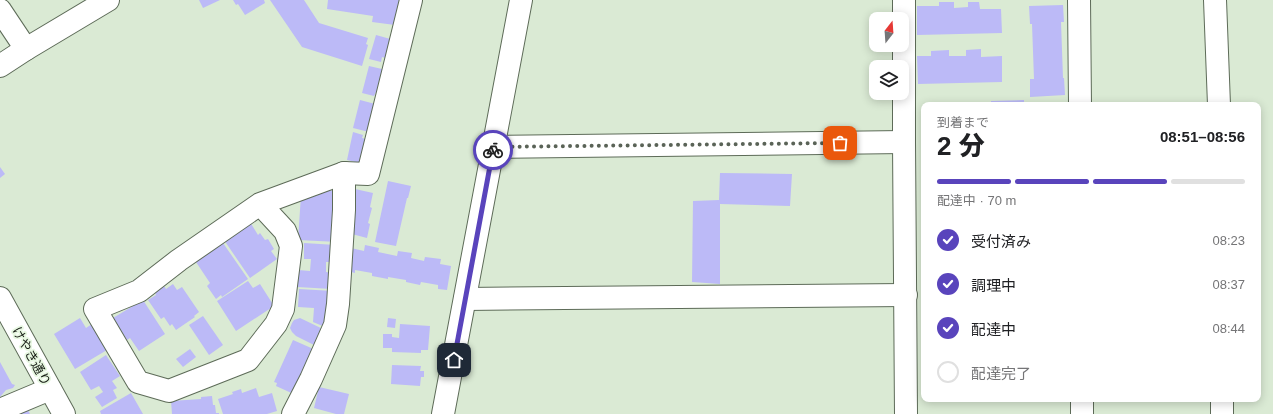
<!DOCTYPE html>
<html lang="ja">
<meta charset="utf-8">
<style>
:root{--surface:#fff;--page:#f2f2f2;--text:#202124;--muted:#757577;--line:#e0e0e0;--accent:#5944bc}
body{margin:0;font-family:Arial,"Noto Sans JP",sans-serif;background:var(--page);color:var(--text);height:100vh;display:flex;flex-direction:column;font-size:15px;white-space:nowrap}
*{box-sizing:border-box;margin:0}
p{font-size:13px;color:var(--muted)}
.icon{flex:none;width:22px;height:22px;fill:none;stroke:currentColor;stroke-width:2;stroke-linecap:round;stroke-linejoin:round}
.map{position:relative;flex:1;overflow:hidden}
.drawer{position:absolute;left:921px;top:102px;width:340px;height:300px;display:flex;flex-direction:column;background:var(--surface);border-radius:8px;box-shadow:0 2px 10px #0003}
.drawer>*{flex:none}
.needle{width:26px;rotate:17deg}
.fabs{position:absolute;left:869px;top:12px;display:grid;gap:8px}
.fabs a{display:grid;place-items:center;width:40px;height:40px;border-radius:8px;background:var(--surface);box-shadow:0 2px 10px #0003;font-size:20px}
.pin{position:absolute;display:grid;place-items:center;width:34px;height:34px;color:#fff;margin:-17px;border-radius:8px;box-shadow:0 2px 6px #0006}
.courier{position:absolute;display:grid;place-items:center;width:40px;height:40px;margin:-20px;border:3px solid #5944bc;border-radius:50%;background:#fff;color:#222;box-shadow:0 1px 5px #0007}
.headline em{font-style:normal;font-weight:800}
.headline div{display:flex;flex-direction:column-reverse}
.headline{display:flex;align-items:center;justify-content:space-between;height:68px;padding:0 16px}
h1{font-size:26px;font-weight:800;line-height:30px}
.bar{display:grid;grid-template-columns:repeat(4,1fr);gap:6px 4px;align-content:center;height:48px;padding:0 16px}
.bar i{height:5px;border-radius:3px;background:var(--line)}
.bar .current{background:var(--accent)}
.bar p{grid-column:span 4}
ol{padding:0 16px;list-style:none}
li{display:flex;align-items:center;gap:12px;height:44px}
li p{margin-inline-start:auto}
li .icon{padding:4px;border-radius:50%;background:var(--accent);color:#fff;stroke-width:4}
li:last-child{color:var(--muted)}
li i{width:22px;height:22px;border:2px solid var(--line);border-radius:50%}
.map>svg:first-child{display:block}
.building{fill:#bcbaf7}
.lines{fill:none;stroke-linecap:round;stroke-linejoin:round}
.minor-casing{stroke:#5d6b58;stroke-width:24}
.minor{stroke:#fff;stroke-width:22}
.done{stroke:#5a6357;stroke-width:4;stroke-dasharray:0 7.2}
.route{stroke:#5944bc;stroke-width:5}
.labels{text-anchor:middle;stroke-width:3.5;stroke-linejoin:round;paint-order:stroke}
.street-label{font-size:13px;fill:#151b13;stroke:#e7f7e1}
</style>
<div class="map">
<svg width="1273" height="414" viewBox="0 0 1273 414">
<rect width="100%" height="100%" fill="#daead4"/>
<g class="building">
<path d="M199 0H220L203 8Z"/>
<path d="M233 0H264L265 3 245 15 238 4 236 5Z"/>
<path d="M270 0H304L319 23 368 38 366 44 368 45 362 66 302 47Z"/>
<path d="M328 0H399L395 25 372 22 373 16 327 9Z"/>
<path d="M939 2H954V8L968 7V2H979L980 9H1001L1002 33 917 35V6H939Z"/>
<path d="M1063 5 1064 22H1061L1063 78H1064L1065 95 1030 97V79H1034L1032 24H1030L1029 6Z"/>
<path d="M376 35 394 40 389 59 382 57 381 62 369 59Z"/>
<path d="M981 49V57L1002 56V82L918 84 917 56H931V51L949 50V56H966V50Z"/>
<path d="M369 66 382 69V71L386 72 380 93 376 92 374 96 362 93Z"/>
<path d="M360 100 379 105 369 132 353 128Z"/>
<path d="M1024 100V105H991V101Z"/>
<path d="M353 132 363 135 362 138 370 140 364 164 347 160Z"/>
<path d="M0 167 5 174 0 178Z"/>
<path d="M720 173 792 174 790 206 720 204V284L692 282 693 201 719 200Z"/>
<path d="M388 181 411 186 408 198H407L396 246 375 242Z"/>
<path d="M355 189 373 193 370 207 372 208 368 223 370 224 367 238 348 233Z"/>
<path d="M318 190 341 191 338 242 298 240 301 195 317 196Z"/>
<path d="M250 222 258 235 260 233 265 240 268 239 274 249 271 251 277 259 250 278 224 240Z"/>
<path d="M223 243 248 279 222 297 221 295 216 299 207 286 210 283 196 262Z"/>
<path d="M304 243 336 245 335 262H326V272L333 273 332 289 297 287 298 270 310 271 311 259H304Z"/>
<path d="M365 245 379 248 378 252 397 256 398 251 412 253 411 258 424 261 425 257 441 259 440 264 451 266 447 290 438 289V285L421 282 420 285 406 282V280L388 277V279L372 276V273L355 270V273L347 271 351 248 364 251Z"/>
<path d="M248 281 253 288 260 284 274 306 236 331 217 301Z"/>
<path d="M173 284 177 290 182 287 199 312 194 316 195 317 176 330 172 324 170 326 164 317 161 319 148 300 156 295 155 292 164 286 166 289Z"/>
<path d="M299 289 333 291 325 327 313 322 314 308 298 307Z"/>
<path d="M143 300 165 334 139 351 130 338 127 340 113 318Z"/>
<path d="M203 316 223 345 209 355 189 325Z"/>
<path d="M80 318 86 328 92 324 107 350 75 369 54 334Z"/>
<path d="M300 318 325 330 318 347 296 336 292 332 290 328 292 323 294 320Z"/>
<path d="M388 318 396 319 395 328 387 327Z"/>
<path d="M400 324 430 326 428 350H421V353L392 352V348H383V334H392V337L399 338Z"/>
<path d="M293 340 318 351 298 396 276 386 277 383 274 382Z"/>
<path d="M190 349 196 357 183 367 176 359Z"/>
<path d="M106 355 120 376 112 381 117 388 113 390 117 398 102 407 95 397 103 392 99 386 91 390 80 372Z"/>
<path d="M0 362 12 384 15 385 13 388 6 390 0 397Z"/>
<path d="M392 365 421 366 420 371H424V377H421L420 386 391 384Z"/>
<path d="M319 387 349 394 344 414H336L314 408Z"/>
<path d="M256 388 259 397 272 393 277 411 267 414H223L218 399 233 394 232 392 241 389 242 393Z"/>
<path d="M131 393 143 414H101L100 411Z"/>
<path d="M212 396 213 405H215L216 413H219V414H172L171 401 201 399V397Z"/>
<path d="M28 410 30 414H20Z"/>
</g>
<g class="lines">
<g class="minor-casing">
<g id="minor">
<path d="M904 0V142L906 414"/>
<path d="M1079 0 1080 105"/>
<path d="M1215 0 1219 105"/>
<path d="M0 10 26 49"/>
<path d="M0 66 26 49 108 0"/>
<path d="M493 147 904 142"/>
<path d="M260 204 285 231 291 246 283 309 276 324 248 360 169 391 138 382 95 309 139 291 179 260 260 204 344 173 368 174 411 0"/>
<path d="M0 298 64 414"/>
<path d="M465 299 906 295"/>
<path d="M1082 399V414"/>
<path d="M1222 399V414"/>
<path d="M0 410 50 389"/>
<path d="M293 414 311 379 335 325 338 304 344 210V173"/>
<path d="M443 414 521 0"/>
</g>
</g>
<use href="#minor" class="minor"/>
</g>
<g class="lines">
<path class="done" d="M493 150 494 147 840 143"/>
<path class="route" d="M454 360 493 150"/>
</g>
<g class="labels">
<g class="street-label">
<text transform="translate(32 356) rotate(61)" y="5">けやき通り</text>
</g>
</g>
</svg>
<div class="fabs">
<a><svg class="needle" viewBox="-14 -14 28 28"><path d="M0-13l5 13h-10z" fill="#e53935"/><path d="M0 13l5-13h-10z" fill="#757577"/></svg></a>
<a><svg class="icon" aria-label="layers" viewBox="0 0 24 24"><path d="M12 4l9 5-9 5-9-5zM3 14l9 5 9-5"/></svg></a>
</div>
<div class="pin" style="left:840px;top:143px;background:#ea580c"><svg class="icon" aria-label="bag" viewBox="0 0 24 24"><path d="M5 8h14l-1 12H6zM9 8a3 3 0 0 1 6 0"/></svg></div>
<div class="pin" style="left:454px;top:360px;background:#1f2937"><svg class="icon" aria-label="home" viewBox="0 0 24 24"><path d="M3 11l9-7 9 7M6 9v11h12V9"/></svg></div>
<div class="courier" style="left:493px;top:150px"><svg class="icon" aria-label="bike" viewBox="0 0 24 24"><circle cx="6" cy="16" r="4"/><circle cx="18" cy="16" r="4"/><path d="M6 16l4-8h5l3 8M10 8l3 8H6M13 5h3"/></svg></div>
<section class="drawer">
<div class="headline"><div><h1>2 分</h1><p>到着まで</p></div><em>08:51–08:56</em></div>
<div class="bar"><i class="current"></i><i class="current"></i><i class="current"></i><i></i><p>配達中 · 70 m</p></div>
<ol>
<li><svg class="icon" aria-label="check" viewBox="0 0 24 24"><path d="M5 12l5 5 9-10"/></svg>受付済み<p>08:23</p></li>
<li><svg class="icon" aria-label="check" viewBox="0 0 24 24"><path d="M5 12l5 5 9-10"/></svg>調理中<p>08:37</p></li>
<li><svg class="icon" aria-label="check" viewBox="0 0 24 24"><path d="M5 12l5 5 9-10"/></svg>配達中<p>08:44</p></li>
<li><i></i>配達完了</li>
</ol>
</section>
</div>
